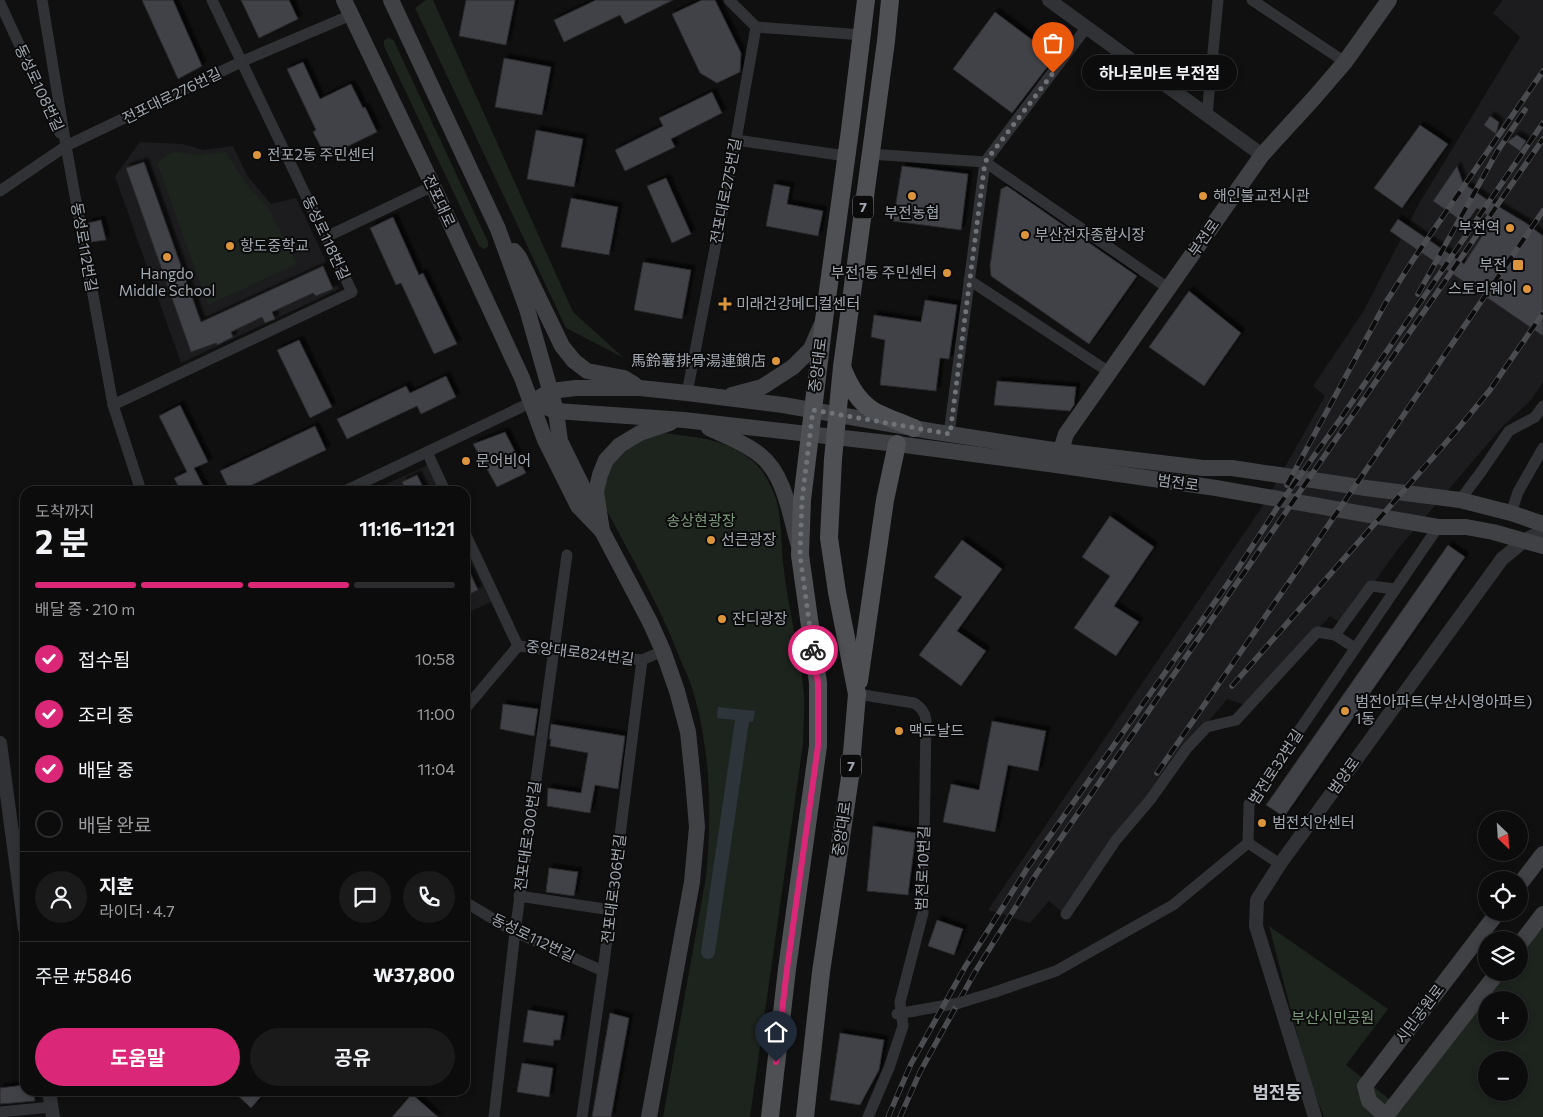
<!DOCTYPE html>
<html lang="ko">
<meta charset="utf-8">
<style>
:root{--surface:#0c0c0d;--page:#1a1a1b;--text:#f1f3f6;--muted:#9a9b9d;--line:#2c2c2e;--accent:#db2777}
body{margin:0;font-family:Commissioner,"Noto Sans KR",sans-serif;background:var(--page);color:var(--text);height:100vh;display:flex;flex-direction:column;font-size:19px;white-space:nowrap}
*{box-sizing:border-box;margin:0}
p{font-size:16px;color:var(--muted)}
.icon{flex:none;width:28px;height:28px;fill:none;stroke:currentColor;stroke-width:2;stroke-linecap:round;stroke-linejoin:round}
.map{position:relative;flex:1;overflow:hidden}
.side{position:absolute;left:20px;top:486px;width:450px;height:610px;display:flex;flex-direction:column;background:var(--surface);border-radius:15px;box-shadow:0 2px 8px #0003,0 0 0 1px var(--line)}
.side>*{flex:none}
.needle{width:32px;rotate:155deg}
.fabs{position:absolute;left:1478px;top:811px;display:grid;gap:10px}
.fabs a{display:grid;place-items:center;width:50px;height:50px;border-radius:50%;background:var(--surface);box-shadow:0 2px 8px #0003,0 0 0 1px var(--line);font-size:25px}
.pin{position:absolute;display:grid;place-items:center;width:42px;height:42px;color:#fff;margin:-51px -21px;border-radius:50% 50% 50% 0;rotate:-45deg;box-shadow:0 0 5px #0007}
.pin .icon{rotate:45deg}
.courier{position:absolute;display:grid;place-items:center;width:50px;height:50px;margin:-25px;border:4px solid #db2777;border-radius:50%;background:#fff;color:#222;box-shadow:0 1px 6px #0007}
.bubble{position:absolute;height:35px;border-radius:18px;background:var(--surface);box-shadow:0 2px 8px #0003,0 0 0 1px var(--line);font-size:16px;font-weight:700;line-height:35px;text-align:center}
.summary em{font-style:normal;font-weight:700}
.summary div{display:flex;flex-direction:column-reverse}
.summary{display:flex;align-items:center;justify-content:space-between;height:85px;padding:0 15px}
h1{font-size:32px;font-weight:700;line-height:38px}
.bar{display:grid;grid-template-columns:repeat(4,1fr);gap:8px 5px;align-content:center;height:60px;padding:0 15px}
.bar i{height:6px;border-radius:4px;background:var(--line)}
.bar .active{background:var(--accent)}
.bar p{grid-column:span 4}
.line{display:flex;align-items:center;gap:12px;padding:0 15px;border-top:1px solid var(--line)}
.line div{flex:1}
.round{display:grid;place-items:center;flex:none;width:52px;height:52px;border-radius:26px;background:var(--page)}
ol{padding:0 15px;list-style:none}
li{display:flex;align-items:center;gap:15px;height:55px}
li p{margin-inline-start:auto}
li .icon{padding:5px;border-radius:50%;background:var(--accent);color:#fff;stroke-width:4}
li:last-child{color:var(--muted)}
li i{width:28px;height:28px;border:2px solid var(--line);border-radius:50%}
.action{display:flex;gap:10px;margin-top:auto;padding:10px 15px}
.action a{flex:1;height:58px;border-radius:30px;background:var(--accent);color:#fff;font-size:20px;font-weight:700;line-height:58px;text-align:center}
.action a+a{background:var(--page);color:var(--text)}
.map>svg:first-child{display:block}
.built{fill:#1c1c1e}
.green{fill:#1d231d;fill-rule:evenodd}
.water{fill:#2d353a}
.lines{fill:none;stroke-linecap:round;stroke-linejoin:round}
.canal{stroke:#2d353a;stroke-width:14}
.building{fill:#414346;stroke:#2a2a2d;filter:url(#shadow)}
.minor{stroke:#313235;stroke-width:11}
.tertiary{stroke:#313235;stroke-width:14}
.secondary{stroke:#3f4145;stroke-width:16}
.primary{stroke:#4e5054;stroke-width:18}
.rail-casing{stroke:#4a4c50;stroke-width:5.5}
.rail{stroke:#0b0b0c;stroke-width:4;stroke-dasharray:11;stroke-linecap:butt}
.minor-bridge{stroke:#313235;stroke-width:11}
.done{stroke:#6f7378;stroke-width:5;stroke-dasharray:0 9}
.route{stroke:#db2777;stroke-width:6}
.poi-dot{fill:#dc953c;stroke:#0b0b0c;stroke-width:2}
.labels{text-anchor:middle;stroke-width:4;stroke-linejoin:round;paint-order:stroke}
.shield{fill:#0b0b0c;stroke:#75797f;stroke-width:1}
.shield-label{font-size:14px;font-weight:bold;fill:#a2a8b0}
.street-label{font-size:15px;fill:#a2a8b0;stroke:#0b0b0c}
.poi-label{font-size:15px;fill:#a2a8b0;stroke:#0b0b0c;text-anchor:start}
.park-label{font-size:15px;fill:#7d997b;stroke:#0b0b0c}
.quarter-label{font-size:18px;font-weight:bold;fill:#c3c7cd;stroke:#0b0b0c}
</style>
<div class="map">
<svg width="1543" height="1117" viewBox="0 0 1543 1117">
<defs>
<filter id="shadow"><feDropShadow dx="4" dy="-4" stdDeviation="1" flood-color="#0009"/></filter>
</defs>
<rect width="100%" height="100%" fill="#101011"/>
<g class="built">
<path d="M1503 0H1543V382L1531 400 1502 427 1398 549 1344 625 1330 616 1249 706 1227 699 1159 782 1062 912 1049 901 1030 923 988 910 1264 504 1325 396 1313 386 1363 312 1420 202 1520 37 1493 13Z"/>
<path d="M140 142 182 144 204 150 233 146 247 175 271 204 296 198 339 289 181 363 115 176Z"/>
<path d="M428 465 440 491H371Z"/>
<path d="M465 546 491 602 465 614Z"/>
</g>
<g class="green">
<path d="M426 0H433L573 312 624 358 566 328 415 8Z"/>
<path d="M389 38 394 41 488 242V247L484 249 479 246 384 46V40Z"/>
<path d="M172 152 198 155 225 152 248 186 269 209 297 264 208 305 157 163Z"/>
<path d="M663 433C697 437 728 439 755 463 766 474 774 491 778 506 782 527 781 549 784 571 789 612 800 653 804 694 805 710 803 728 803 744L750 1117H663L706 877C712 814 711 750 692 688 689 677 683 667 679 656 659 605 632 558 606 509L602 497 610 470 618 455 631 442Z"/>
<path d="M1543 925V1117H1324L1308 1076 1269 926 1388 1009 1346 1065 1402 1109 1408 1098 1506 973 1519 972V956ZM1486 1000H1519V1032H1486ZM1486 1060H1519V1092H1486Z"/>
</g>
<path class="water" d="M718 707 755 711 753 722 717 718Z"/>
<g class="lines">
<path class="canal" d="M708 952 742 721"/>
</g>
<g class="building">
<path d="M142 0H173L202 66 178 79Z"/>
<path d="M241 0H289L298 19 259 38Z"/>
<path d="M466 0H515L506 45 459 36Z"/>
<path d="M596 0H673L625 24 620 15 564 42 554 20Z"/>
<path d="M702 0H715L741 53 740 72 717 83 700 73 672 14Z"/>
<path d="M995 12 1055 57 1012 113 953 69Z"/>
<path d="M504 58 551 67 542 115 495 107Z"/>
<path d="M303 62 320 99 351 84 363 108 365 107 377 132 326 157 313 132 316 130 287 69Z"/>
<path d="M712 92 722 113 671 139 675 147 625 171 615 150 663 126 659 118Z"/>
<path d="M1490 116 1499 122 1496 134 1484 125Z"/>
<path d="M1420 125 1448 144 1402 208 1374 188Z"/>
<path d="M536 130 583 139 574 187 527 179Z"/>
<path d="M1517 135 1526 141 1520 151 1507 142Z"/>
<path d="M144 162 201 322 323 266 333 289 316 296 313 293 272 312 275 319 265 323 262 317 231 332 233 337 217 345 216 343 191 352 126 168Z"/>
<path d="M902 166 968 174 961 230 893 221Z"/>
<path d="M1457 166 1463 183 1486 199 1526 223 1543 236V336L1390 231 1398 219 1464 264 1493 219 1477 208 1466 224 1433 201Z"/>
<path d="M666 178 691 234 672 243 647 186Z"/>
<path d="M774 184 790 187 787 204 823 211 818 236 766 226Z"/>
<path d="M1007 186 1137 276 1089 344 991 276 990 266 1001 189Z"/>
<path d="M571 198 618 207 609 255 561 247Z"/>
<path d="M393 217 419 275 423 273 457 344 434 354 401 283 396 285 370 228Z"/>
<path d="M101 220 106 240 91 242 88 223Z"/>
<path d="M643 262 691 270 682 319 634 310Z"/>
<path d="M1189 291 1241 333 1204 386 1149 347Z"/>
<path d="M925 300 957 305 949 359 940 358 936 391 880 385 885 340 871 337 874 315 921 322Z"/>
<path d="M299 340 332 407 310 418 277 350Z"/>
<path d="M446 376 456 397 421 414 417 406 347 439 337 419 406 386 410 393Z"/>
<path d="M997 381 1076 387 1074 405 1070 411 994 405Z"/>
<path d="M180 405 208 462 194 468 206 491H181L174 478 187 472 159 416Z"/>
<path d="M315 426 326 450 239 491H230L220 471Z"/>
<path d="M505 432 526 473 497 487 473 444Z"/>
<path d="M417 475 425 491H406L402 482Z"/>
<path d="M1110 516 1154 547 1114 606 1139 622 1116 656 1074 628 1110 576 1082 557Z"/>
<path d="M962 540 1002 569 957 631 986 651 961 686 919 655 962 597 934 577Z"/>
<path d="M1448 545 1465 557 1284 817 1266 805Z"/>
<path d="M465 562 478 590 465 596Z"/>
<path d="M503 704 538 709 534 736 500 729Z"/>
<path d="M992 721 1046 731 1038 771 1008 765 995 832 943 822 951 784 979 790Z"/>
<path d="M551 724 625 736 618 789 595 785 590 813 547 806 548 788 581 793 588 753 550 746 551 739H549Z"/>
<path d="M873 826 916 833 908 895 867 891Z"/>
<path d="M549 868 578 872 574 896 546 892Z"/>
<path d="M937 920 963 929 954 955 928 946Z"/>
<path d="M528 1010 564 1016 560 1040H554L553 1046 523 1042Z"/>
<path d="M610 1013 629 1018 611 1117H592Z"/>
<path d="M840 1033 884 1040 879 1070 860 1105 830 1100Z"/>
<path d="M522 1063 553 1068 549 1097 517 1092Z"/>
<path d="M25 1085V1091H33L35 1101 0 1104V1088Z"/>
<path d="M233 1091H266L251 1108Z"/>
<path d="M412 1094 438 1117H392Z"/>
</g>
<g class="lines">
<g class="minor">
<path d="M42 0 66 146 113 405 141 491"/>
<path d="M1252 0 1345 62"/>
<path d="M0 3 60 133"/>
<path d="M756 27 863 35"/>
<path d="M1207 115 1218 0"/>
<path d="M736 140 846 156"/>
<path d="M870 154 985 162"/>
<path d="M985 162 1168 288"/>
<path d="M0 191 66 146 243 61 351 15"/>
<path d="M326 237 433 186"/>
<path d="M969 280 1109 372"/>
<path d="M687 393 736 140 756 27 729 0"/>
<path d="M113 405 352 292 212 0"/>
<path d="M949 434 985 162 1086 28"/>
<path d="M427 452 445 491"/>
<path d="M345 491 532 402"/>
<path d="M1460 500 1481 472 1509 431 1535 417 1543 406"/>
<path d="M1511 513 1518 492 1543 448"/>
<path d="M465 533 518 646"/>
<path d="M1355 648 1335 635 1371 586 1395 589"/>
<path d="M642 660 663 651"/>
<path d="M857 694 914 703C921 707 925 712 926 720L923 913 900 1002 903 1026 889 1068 868 1117"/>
<path d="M465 709 518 646 642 660"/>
<path d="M1248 843 1280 864"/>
<path d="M519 896 611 910"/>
<path d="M465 902 515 932 603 971"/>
<path d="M1066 914 1116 840 1150 800 1187 748 1207 727 1236 720 1317 632 1335 635"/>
<path d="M995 992 1056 971 1173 905 1248 843 1249 804 1438 527"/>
<path d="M914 1011 959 1003"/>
<path d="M0 1112 51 1107"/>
<path d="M494 1117 515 932 567 555"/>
<path d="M582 1117 603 971 642 660"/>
</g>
<g class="tertiary">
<path d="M1049 0 1262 155"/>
<path d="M0 743 25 929"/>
<path d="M49 1091 53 1117"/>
<path d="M1315 1117 1256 926 1257 900 1280 864 1502 559 1525 540 1543 531"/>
</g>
<g class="secondary">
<path d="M344 0 433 186 522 378 545 440 578 506 602 531"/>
<path d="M391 0 498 229 527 309 556 411 560 441 594 510"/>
<path d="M514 251 519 257 562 346 574 361 587 371 624 378 634 384"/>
<path d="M732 395 762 387 793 367 811 349 821 326"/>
<path d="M532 402 551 391 576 388H640L687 393 783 405 930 431 1060 451 1203 468H1232L1366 488 1460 500 1511 513 1543 524"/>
<path d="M532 402 556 411 684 420 897 444 1056 465 1216 488 1438 527H1466L1493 532 1543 546"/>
<path d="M709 428C726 436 745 443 760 455 785 475 790 515 798 543"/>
<path d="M1058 459 1066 434 1262 155 1314 98 1345 62 1389 0"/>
<path d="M1519 885 1543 854"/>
<path d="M1519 945 1543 914"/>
<path d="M1386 1116 1498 972"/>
<path d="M649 1117 692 882 697 827 693 780 688 732 677 691 663 651 650 622 602 531 596 492 600 475 606 460 620 445 640 433 670 423"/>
<path d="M1387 1117 1369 1101 1365 1086 1498 912"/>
</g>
<g class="primary">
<path d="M842 367C848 383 856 399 871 409 881 416 901 422 914 428"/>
<path d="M859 681 885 500 897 444"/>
<path d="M770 1117 787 969 818 746V683L800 555 802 500 824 320 850 130 866 0"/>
<path d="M805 1117 821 972 850 777 857 694 837 592 829 538 833 459 842 367 886 41 890 0"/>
</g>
<g class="rail-casing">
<g id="rail">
<path d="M1418 294 1497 152 1525 110"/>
<path d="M1287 485 1386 302 1413 260 1543 71"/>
<path d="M1232 686 1457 430 1490 390 1543 313"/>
<path d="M1157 773 1314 546 1543 211"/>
<path d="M888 1117 911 1064 965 967 1028 867 1231 579 1277 508 1341 418 1543 123"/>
<path d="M900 1117 920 1072 975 972 1037 873 1543 139"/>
</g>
</g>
<use href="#rail" class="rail"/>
<g class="minor-bridge">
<path d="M959 1003 995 992"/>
<path d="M897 1014 914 1011"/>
</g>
</g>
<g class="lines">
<path class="done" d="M813 650 800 555 802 500 813 410 950 434 985 162 1053 73"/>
<path class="route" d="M776 1062 787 969 818 746V683L813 650"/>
</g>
<g class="poi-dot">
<circle cx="257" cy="155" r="5"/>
<circle cx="912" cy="196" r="5"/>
<circle cx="1203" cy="196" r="5"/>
<circle cx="1510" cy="228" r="5"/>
<circle cx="1025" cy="235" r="5"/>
<circle cx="230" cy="246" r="5"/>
<circle cx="167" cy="257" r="5"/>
<rect x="1512" y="259" width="12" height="12" rx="2.5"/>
<circle cx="947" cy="273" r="5"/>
<circle cx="1527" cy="289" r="5"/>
<path d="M722.5 296.5h5v5h5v5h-5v5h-5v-5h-5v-5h5z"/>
<circle cx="776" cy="361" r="5"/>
<circle cx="466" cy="461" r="5"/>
<circle cx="711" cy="540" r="5"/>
<circle cx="722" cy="619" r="5"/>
<circle cx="1345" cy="711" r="5"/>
<circle cx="899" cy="731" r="5"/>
<circle cx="1262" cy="823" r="5"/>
</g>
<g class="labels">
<g class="shield">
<rect x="853" y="195.5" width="20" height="23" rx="4"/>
<rect x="841" y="754.5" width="20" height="23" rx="4"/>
</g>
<g class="shield-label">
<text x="863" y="212">7</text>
<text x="851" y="771">7</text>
</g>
<g class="street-label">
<text transform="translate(39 88) rotate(65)" y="5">동성로108번길</text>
<text transform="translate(172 96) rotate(-26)" y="5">전포대로276번길</text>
<text transform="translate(726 191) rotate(-79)" y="5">전포대로275번길</text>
<text transform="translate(439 201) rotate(65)" y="5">전포대로</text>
<text transform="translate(326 238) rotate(65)" y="5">동성로118번길</text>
<text transform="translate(1204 238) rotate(-55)" y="5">부전로</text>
<text transform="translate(84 247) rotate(80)" y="5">동성로112번길</text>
<text transform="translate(818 365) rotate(-83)" y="5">중앙대로</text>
<text transform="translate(1178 483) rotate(8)" y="5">범전로</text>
<text transform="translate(580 653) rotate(7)" y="5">중앙대로824번길</text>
<text transform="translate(1276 767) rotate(-57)" y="5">범전로32번길</text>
<text transform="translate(1344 776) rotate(-54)" y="5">범양로</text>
<text transform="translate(842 829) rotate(-82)" y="5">중앙대로</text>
<text transform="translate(528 836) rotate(-82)" y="5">전포대로300번길</text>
<text transform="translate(923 868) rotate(-88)" y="5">범전로10번길</text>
<text transform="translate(614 889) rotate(-83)" y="5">전포대로306번길</text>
<text transform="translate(533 938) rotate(26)" y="5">동성로112번길</text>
<text transform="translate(1420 1014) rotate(-53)" y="5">시민공원로</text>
</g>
<g class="poi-label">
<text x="267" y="160">전포2동 주민센터</text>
<text x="1213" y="201">해인불교전시관</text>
<text x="912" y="218" text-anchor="middle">부전농협</text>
<text x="1500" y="233" text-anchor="end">부전역</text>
<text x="1035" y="240">부산전자종합시장</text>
<text x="240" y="251">항도중학교</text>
<text x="1507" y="270" text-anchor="end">부전</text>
<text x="937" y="278" text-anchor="end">부전1동 주민센터</text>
<text x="167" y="279" text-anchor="middle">Hangdo<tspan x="167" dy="17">Middle School</tspan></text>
<text x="1517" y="294" text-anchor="end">스토리웨이</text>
<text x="736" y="309">미래건강메디컬센터</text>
<text x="766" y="366" text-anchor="end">馬鈴薯排骨湯連鎖店</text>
<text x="476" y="466">문어비어</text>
<text x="721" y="545">선큰광장</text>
<text x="732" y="624">잔디광장</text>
<text x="1355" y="707">범전아파트(부산시영아파트)<tspan x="1355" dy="17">1동</tspan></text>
<text x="909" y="736">맥도날드</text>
<text x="1272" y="828">범전치안센터</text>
</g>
<g class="park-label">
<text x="701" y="526">송상현광장</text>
<text x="1333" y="1023">부산시민공원</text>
</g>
<g class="quarter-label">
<text x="1277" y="1099">범전동</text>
</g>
</g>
</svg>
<div class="fabs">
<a><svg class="needle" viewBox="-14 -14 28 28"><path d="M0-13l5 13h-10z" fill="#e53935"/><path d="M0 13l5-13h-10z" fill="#9a9b9d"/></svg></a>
<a><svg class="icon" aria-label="locate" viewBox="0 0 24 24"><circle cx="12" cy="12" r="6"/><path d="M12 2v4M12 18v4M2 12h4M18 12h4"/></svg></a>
<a><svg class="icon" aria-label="layers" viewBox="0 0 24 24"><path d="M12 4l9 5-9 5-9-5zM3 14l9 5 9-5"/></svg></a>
<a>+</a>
<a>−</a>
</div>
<div class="pin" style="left:1053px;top:73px;background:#ea580c"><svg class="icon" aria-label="bag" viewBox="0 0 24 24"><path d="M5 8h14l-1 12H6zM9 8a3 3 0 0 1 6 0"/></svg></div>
<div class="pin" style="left:776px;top:1062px;background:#1f2937"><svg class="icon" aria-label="home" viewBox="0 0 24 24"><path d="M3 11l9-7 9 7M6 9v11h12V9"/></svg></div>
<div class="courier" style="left:813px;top:650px"><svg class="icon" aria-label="bike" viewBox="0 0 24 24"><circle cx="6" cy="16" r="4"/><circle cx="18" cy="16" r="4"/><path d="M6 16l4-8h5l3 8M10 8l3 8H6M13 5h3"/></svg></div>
<div class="bubble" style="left:1082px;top:55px;width:155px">하나로마트 부전점</div>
<section class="side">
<div class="summary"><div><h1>2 분</h1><p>도착까지</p></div><em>11:16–11:21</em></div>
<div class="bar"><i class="active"></i><i class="active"></i><i class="active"></i><i></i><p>배달 중 · 210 m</p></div>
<ol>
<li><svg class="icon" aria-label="check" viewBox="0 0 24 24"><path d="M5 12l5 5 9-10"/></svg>접수됨<p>10:58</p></li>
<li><svg class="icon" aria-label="check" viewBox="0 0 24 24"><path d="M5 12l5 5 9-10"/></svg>조리 중<p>11:00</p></li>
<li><svg class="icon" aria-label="check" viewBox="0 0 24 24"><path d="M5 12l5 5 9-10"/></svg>배달 중<p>11:04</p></li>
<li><i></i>배달 완료</li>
</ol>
<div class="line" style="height:90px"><a class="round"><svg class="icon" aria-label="person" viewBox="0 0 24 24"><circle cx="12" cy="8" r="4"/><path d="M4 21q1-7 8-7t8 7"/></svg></a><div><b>지훈</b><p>라이더 · 4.7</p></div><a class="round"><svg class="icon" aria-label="chat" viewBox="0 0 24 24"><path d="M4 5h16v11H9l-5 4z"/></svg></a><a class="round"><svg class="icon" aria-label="phone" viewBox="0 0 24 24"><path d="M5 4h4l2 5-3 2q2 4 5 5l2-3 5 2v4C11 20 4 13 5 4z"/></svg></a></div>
<div class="line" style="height:65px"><div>주문 #5846</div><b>₩37,800</b></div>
<div class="action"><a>도움말</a><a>공유</a></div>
</section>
</div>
